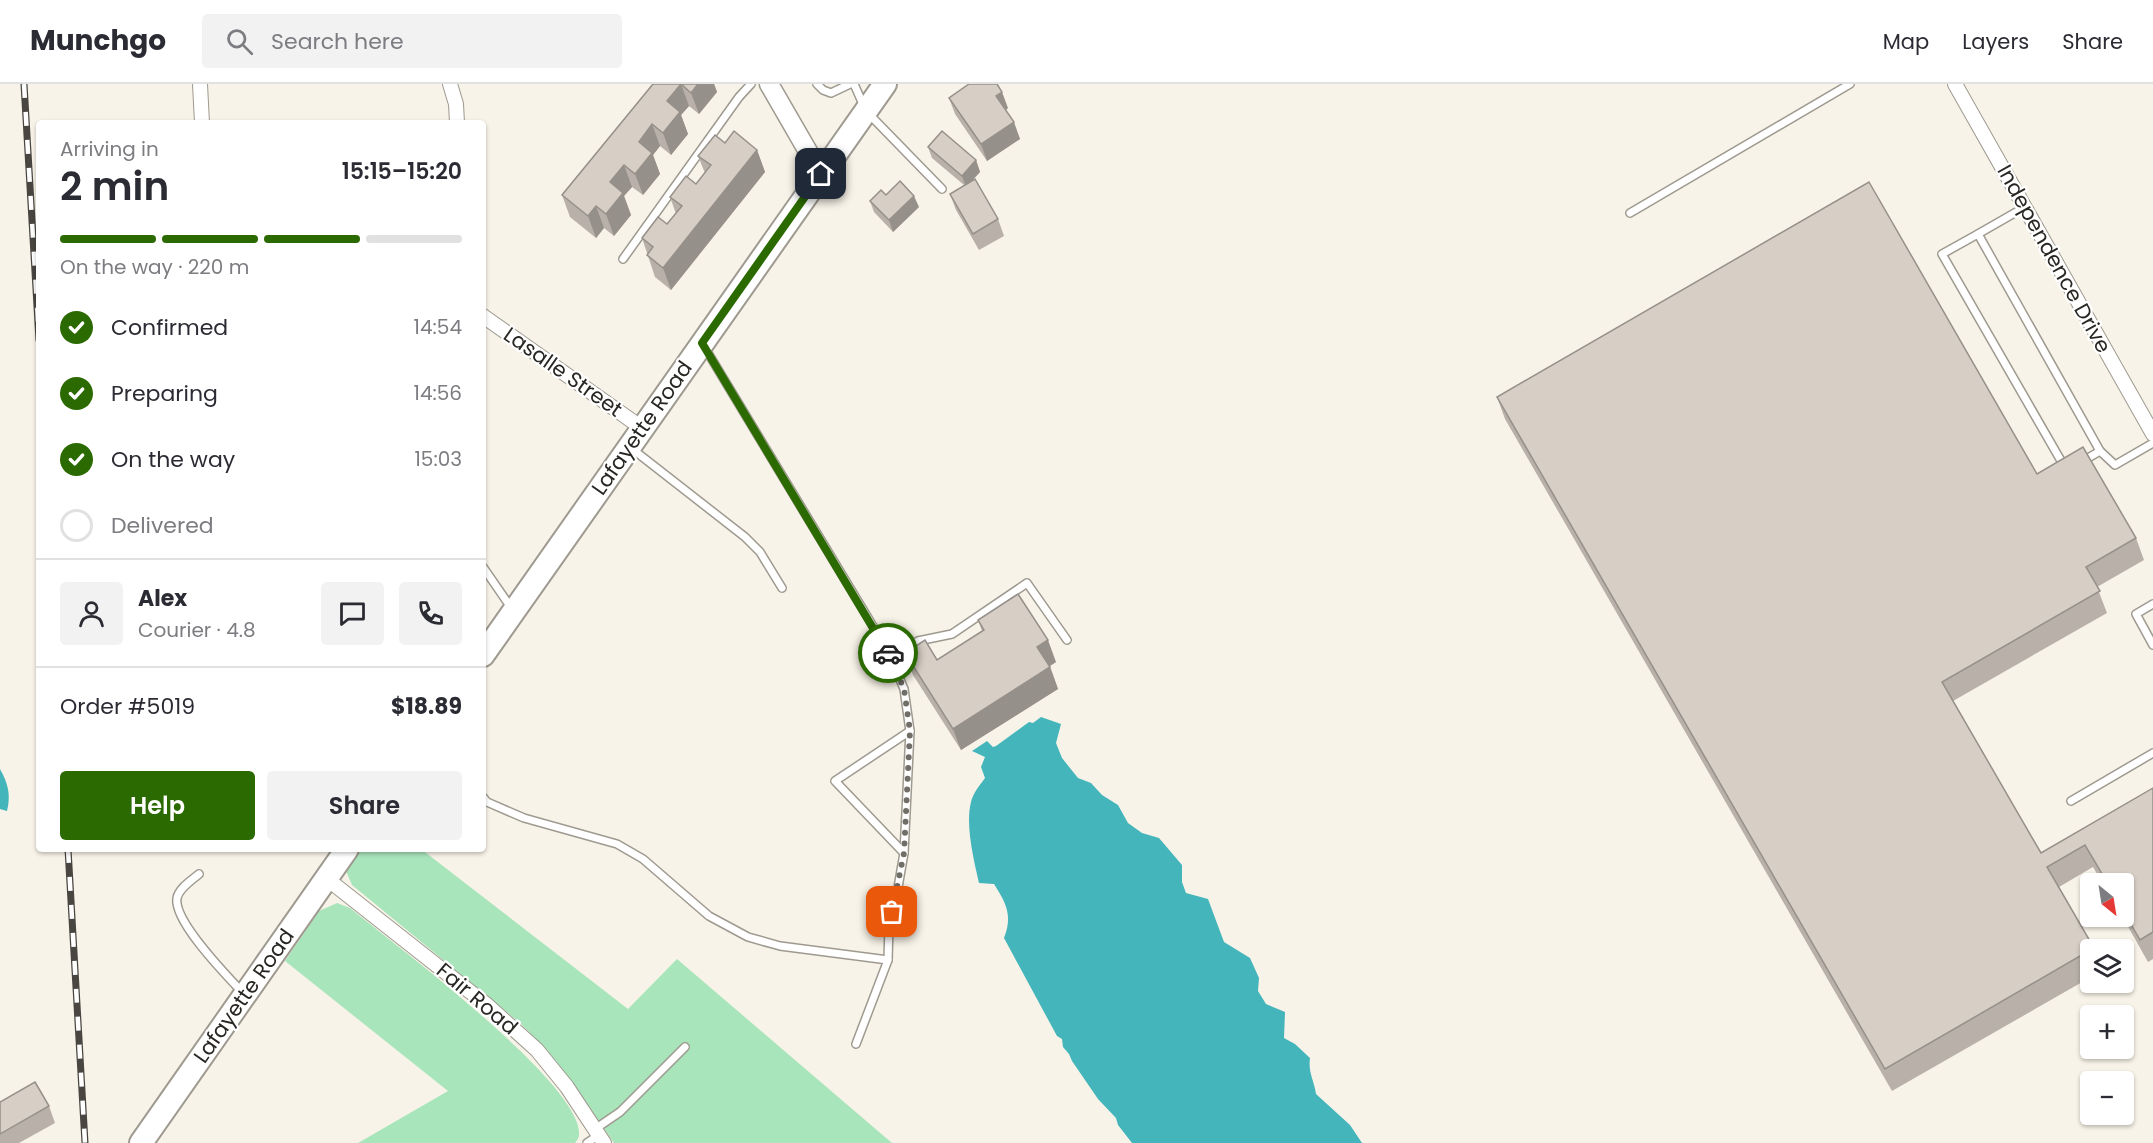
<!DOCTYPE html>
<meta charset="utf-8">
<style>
:root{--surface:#fff;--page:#f2f2f3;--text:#2b2b33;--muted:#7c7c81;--line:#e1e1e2;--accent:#2a6a00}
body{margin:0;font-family:Poppins,sans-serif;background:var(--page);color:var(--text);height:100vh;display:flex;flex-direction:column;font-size:22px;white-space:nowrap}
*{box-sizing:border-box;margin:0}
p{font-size:20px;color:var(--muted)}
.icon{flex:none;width:33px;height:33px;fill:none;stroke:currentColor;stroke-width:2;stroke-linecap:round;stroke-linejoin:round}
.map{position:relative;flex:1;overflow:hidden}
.drawer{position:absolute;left:36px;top:36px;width:450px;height:732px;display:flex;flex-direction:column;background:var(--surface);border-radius:6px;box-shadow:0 2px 4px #0004}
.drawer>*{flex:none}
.needle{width:39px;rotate:150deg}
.tools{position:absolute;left:2080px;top:789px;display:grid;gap:12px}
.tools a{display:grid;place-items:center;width:54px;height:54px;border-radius:6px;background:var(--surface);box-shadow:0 2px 4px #0004;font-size:30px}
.pin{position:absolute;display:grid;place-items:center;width:51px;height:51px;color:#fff;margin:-26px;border-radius:12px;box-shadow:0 3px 9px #0006}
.courier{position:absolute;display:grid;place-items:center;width:60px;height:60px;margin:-30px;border:4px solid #2a6a00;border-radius:50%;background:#fff;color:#222;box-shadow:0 2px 8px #0007}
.head em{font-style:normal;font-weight:600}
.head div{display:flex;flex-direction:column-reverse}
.head{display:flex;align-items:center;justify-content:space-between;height:102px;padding:0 24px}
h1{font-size:39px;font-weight:600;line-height:45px}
.bar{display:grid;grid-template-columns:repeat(4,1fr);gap:9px 6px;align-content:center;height:72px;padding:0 24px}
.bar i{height:8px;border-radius:4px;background:var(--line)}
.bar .active{background:var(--accent)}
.bar p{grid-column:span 4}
.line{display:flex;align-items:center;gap:15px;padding:0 24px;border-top:2px solid var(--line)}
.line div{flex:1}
.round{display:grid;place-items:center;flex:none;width:63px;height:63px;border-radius:6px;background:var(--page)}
ol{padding:0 24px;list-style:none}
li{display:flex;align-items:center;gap:18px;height:66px}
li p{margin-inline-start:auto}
li .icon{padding:6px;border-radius:50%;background:var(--accent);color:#fff;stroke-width:4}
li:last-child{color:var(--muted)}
li i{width:33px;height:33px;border:3px solid var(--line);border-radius:50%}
.action{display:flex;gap:12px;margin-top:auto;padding:12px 24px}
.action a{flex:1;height:69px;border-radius:6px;background:var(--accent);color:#fff;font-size:24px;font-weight:600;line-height:69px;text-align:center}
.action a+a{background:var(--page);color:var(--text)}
header{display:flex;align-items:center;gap:36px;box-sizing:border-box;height:84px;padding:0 30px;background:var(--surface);border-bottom:2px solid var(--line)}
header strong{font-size:28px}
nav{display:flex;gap:33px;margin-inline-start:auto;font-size:21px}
.search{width:420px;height:54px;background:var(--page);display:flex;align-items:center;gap:15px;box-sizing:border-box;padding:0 21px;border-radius:6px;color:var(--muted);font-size:22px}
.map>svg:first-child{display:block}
.green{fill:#a8e5bb}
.water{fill:#44b5bb}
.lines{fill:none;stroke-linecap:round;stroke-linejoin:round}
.service-casing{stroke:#9f9a90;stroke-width:10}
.minor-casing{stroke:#9f9a90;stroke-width:16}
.tertiary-casing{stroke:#9f9a90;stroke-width:21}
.primary-casing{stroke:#9f9a90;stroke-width:26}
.service{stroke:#fff;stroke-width:7}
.minor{stroke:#fff;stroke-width:14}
.tertiary{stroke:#fff;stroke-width:18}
.primary{stroke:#fff;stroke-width:22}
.rail-casing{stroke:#494641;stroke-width:7}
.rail{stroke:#fff;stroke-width:4.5;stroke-dasharray:14;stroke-linecap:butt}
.wall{fill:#b9b1a9}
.shaded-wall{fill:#96908a}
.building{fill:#d7cec5;stroke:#96908a;stroke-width:1.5}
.done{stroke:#716e68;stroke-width:6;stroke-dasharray:0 10.8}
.route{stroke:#2a6a00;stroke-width:8}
.labels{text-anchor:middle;stroke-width:4.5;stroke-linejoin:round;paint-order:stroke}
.street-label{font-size:21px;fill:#292723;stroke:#fff}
</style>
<header>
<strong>Munchgo</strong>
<div class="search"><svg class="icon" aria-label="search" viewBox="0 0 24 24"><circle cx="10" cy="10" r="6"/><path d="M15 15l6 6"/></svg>Search here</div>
<nav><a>Map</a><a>Layers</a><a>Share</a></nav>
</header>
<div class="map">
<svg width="2153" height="1059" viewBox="0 0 2153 1059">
<rect width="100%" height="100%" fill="#f8f3e8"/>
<g class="green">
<path d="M362 765H421L628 925 677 875 892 1059H614L575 1002 547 966 520 939 352 801 346 787Z"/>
<path d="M337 819 350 824C391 858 584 1001 579 1051 579 1054 577 1056 575 1059H358L448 1007 285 877 319 827Z"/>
</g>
<g class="water">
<path d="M1041 633 1061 640 1056 659 1062 674 1078 694 1091 699 1102 711 1118 721 1128 739 1142 749 1159 754 1182 781V798L1186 809 1208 815 1224 858 1250 874 1259 894 1258 907 1266 920 1285 928 1284 954 1295 960 1310 974C1308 989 1314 996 1316 1010L1350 1041 1362 1059H1132L1118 1041 1116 1034 1098 1015 1072 977 1069 970 1063 963 1062 955 1057 952 1004 854C1013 831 1006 819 994 800L979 799C974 777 965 741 971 718 973 709 980 701 985 694L981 683 985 673 972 667 987 657 993 663 996 662 1029 638 1033 639Z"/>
<path d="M0 685C8 699 11 711 7 727L0 725Z"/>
</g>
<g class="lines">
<g class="service-casing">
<g id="service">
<path d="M817 0 823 6 831 9 850 0"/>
<path d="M854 0 866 27 942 105"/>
<path d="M1630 129 1850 0"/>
<path d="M1978 150 2025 123"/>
<path d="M623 175 739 13 751 0"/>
<path d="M705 264 888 567 904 605 910 647 904 769 896 815 889 842 888 876 856 960"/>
<path d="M631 364 745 453 760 468 782 504"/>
<path d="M2083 377 2100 367"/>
<path d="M2064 382 1942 170 1978 150 2100 367 2115 381 2153 359"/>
<path d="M483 483 512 525"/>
<path d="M2153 520 2136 530 2153 561"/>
<path d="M890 574 918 557 952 550 1027 499 1067 556"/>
<path d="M483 713 487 718 524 734 617 760 643 775 709 832 748 853 780 862 888 876"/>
<path d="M2071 717 2153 669"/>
<path d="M904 769 835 697 910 647"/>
<path d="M199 790C192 796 179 804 177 814 173 837 227 892 243 909"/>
<path d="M595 1045 620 1028 685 963"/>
<path d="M587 1059 599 1051"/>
</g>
</g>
<g class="minor-casing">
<g id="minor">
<path d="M200 0 202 39"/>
<path d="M450 0 456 20 457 39"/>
<path d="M1955 0 2153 350"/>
<path d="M483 232 642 344"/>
<path d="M326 794 487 921 537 966 567 1003 604 1059"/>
</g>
</g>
<g class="tertiary-casing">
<path id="tertiary" d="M769 0 821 90"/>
</g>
<g class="primary-casing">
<g id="primary">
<path d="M483 571 885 0"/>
<path d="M141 1059 347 765"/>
</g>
</g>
<use href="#service" class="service"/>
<use href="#minor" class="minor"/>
<use href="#tertiary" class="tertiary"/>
<use href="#primary" class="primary"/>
<g class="rail-casing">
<g id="rail">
<path d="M24 0 39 256"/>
<path d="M68 765 85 1059"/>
</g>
</g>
<use href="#rail" class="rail"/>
</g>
<g class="wall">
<path d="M653 0H714L717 8 699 30 689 22 681 31 688 50 671 71 660 62 653 71 660 90 643 111 632 103 624 112 631 131 614 152 604 144 596 154 570 133 562 111Z"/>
<path d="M949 14 1008 24 1006 26 1020 55 987 77 955 30Z"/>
<path d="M725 59 757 66 765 88 671 206 655 193 642 154 667 140 676 130 670 113 696 100 705 89 698 72Z"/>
<path d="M928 63 976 76 980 88 972 97 998 135 1004 152 979 166 956 126 950 110 964 101 932 74Z"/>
<path d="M886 111 919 123 893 148 874 128 870 117Z"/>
<path d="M1497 313 2037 390 2136 454 2144 476 2097 503 2107 529 1953 617 2041 769 2153 704V875L2148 878 2122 832H2124V800H2103L2093 783 2059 803 2095 866H2091V893L1892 1007 1505 335Z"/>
<path d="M978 536 1056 578 1050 582 1058 605 961 666 913 591 905 569 937 576 982 547Z"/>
<path d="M0 1018 49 1022 55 1039 19 1059H0Z"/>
</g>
<g class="shaded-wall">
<path d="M681 0 689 22 681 31 688 50 671 71 663 49 667 17Z"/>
<path d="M698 0H714L717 8 699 30 691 9Z"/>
<path d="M1002 8 1008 24 1002 29 996 12Z"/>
<path d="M1014 38 1020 55 987 77 981 60Z"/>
<path d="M652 40 660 62 653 71 660 90 643 111 635 90 639 58Z"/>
<path d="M757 66 765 88 671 206 663 184Z"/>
<path d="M976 76 980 88 966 103 962 92Z"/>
<path d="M624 81 632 103 624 112 631 131 614 152 606 130 610 98Z"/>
<path d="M914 112 919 123 893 148 889 136Z"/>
<path d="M596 122 604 144 596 154 588 132Z"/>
<path d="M1048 556 1056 578 1045 585 1037 563Z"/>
<path d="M1050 583 1058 605 961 666 953 645Z"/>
</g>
<g class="building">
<path d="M653 0H681L667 17 680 28 663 49 652 40 639 58 652 69 635 90 624 81 610 98 623 109 606 130 596 122 588 132 562 111Z"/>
<path d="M681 0H698L691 9Z"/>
<path d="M969 0H997L1002 8 996 12 1014 38 981 60 949 14Z"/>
<path d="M734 47 757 66 663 184 647 171 653 163 642 154 658 133 667 140 682 122 670 113 686 92 696 100 711 81 698 72 715 51 725 59Z"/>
<path d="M942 47 976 76 962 92 928 63Z"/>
<path d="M975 95 998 135 973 150 950 110Z"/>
<path d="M900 97 914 112 889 136 870 117 881 106 886 111Z"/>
<path d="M1869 98 2037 390 2083 363 2136 454 2086 483 2100 507 1942 598 2041 769 2153 704V848L2140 856 2124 828V800H2108L2085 761 2047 783 2094 864 1885 985 1497 313Z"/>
<path d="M1018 510 1048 556 1037 563 1050 583 953 645 905 569 925 556 937 576 984 546 978 536Z"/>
<path d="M35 998 49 1022 0 1050V1018Z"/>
</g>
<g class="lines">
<path class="done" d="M888 569 904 605 910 647 904 769 892 828"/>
<path class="route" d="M821 90 702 259 888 569"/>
</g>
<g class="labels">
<g class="street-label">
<text transform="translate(2054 175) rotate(61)" y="7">Independence Drive</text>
<text transform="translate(563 288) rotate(35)" y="7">Lasalle Street</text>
<text transform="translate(642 344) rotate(-55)" y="7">Lafayette Road</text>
<text transform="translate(244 912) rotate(-55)" y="7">Lafayette Road</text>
<text transform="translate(477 915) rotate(40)" y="7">Fair Road</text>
</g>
</g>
</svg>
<div class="tools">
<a><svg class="needle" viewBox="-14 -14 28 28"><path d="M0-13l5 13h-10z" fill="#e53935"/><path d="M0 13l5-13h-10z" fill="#7c7c81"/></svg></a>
<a><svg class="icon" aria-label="layers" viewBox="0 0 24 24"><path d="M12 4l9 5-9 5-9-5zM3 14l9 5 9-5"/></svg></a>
<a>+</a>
<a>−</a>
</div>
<div class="pin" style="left:892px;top:828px;background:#ea580c"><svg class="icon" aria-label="bag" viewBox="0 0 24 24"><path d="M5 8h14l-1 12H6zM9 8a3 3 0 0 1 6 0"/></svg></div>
<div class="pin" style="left:821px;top:90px;background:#1f2937"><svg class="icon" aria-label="home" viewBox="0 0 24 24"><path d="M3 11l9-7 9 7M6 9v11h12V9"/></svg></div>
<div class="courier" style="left:888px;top:569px"><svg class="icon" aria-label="car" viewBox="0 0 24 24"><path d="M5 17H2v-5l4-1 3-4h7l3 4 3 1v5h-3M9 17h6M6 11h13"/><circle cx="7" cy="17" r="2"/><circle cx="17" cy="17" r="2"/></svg></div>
<section class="drawer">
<div class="head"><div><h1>2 min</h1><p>Arriving in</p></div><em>15:15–15:20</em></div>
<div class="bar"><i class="active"></i><i class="active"></i><i class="active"></i><i></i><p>On the way · 220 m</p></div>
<ol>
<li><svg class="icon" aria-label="check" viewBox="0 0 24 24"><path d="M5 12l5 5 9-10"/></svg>Confirmed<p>14:54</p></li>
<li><svg class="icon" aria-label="check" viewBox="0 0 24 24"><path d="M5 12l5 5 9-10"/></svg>Preparing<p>14:56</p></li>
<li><svg class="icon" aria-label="check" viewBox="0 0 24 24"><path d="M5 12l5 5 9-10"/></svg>On the way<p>15:03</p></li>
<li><i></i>Delivered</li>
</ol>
<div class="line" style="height:108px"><a class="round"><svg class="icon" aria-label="person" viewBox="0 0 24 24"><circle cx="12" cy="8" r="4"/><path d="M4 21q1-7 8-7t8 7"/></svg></a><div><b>Alex</b><p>Courier · 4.8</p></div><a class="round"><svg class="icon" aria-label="chat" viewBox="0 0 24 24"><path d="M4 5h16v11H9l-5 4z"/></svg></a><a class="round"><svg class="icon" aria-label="phone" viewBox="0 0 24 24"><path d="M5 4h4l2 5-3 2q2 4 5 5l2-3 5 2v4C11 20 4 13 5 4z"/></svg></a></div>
<div class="line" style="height:78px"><div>Order #5019</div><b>$18.89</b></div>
<div class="action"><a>Help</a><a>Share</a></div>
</section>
</div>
